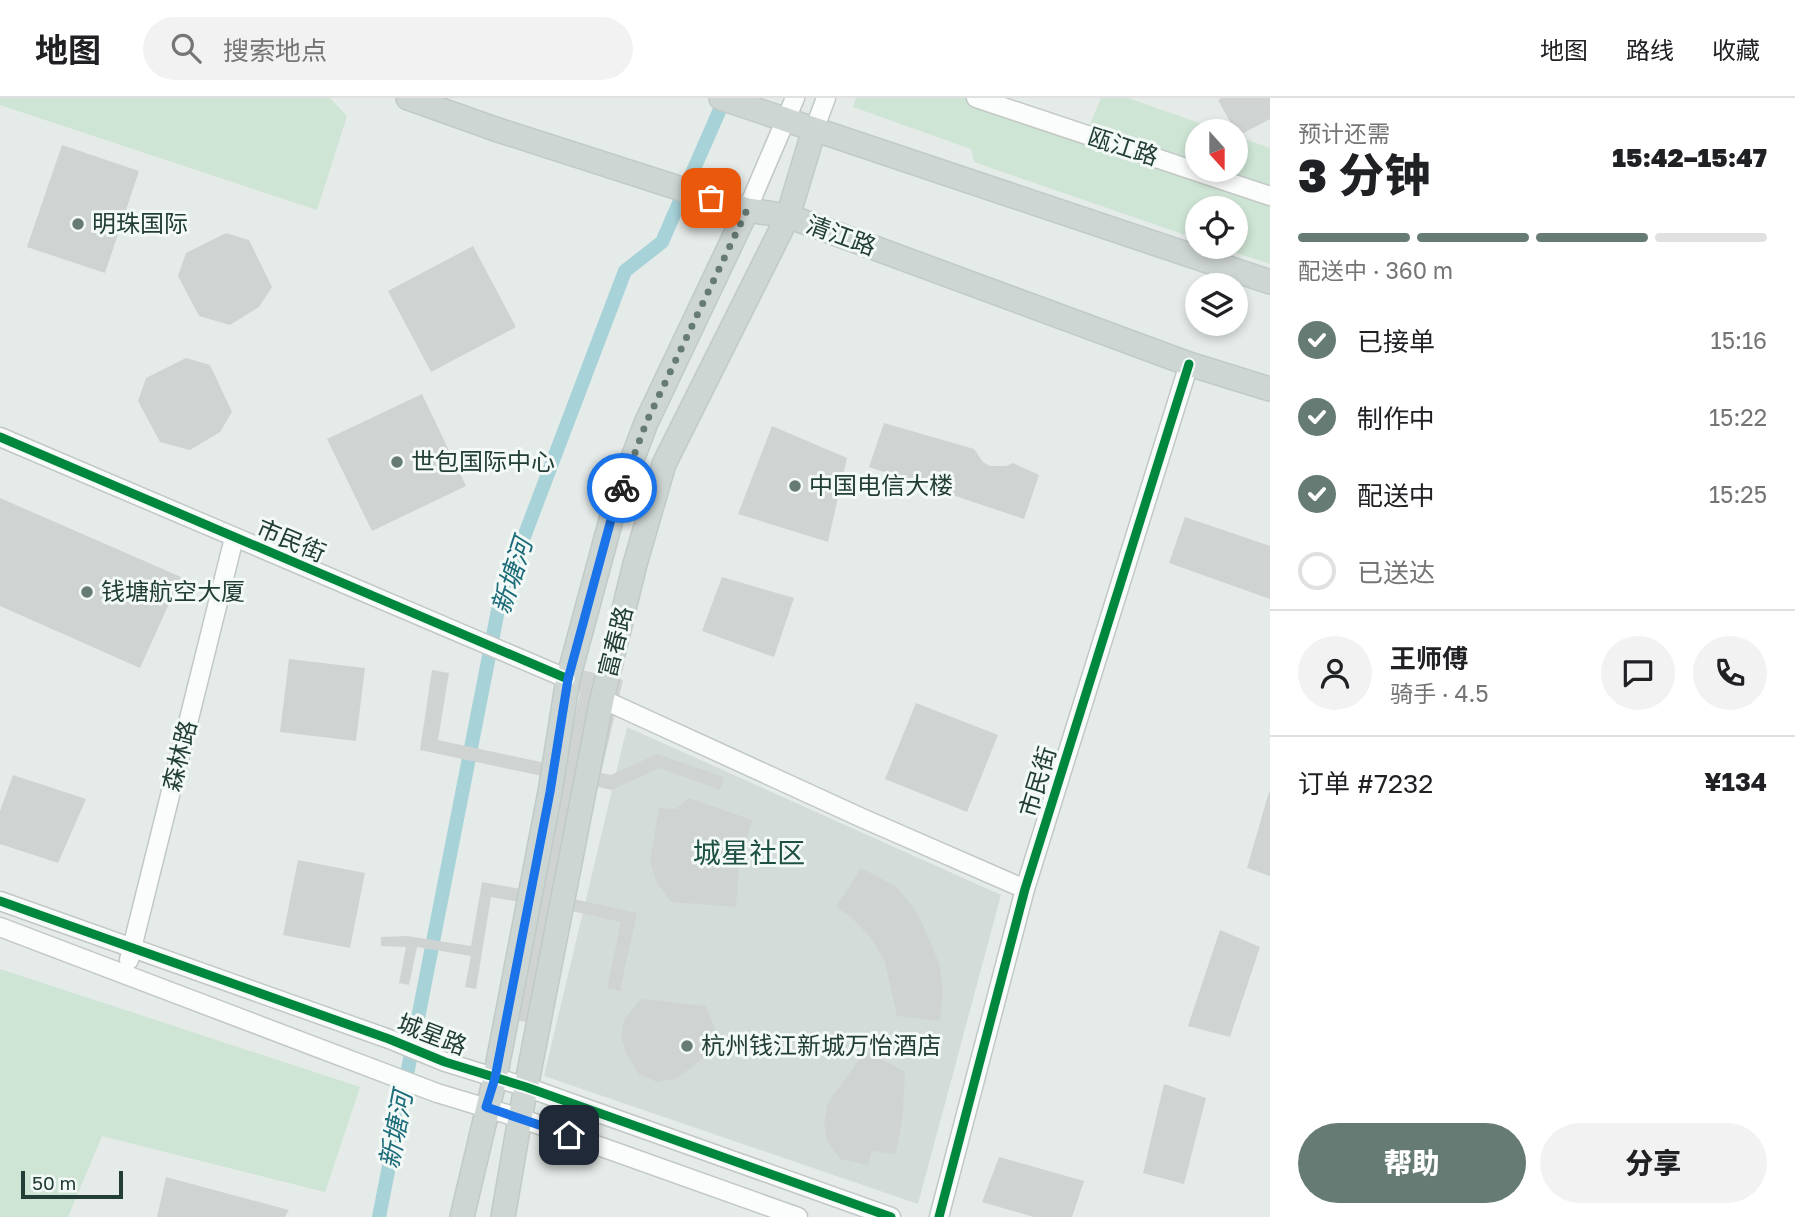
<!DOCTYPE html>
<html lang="zh">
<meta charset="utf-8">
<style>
:root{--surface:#fff;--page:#f2f2f2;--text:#202124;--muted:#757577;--line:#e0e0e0;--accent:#667b74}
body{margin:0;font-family:"Golos Text","Noto Sans SC",sans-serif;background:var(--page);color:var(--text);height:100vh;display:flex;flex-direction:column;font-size:26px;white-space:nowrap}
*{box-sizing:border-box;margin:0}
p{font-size:23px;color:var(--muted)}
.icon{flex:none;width:38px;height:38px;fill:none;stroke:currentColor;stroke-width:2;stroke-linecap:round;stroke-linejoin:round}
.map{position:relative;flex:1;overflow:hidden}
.details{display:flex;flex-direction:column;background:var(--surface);width:525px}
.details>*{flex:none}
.needle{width:46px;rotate:159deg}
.fabs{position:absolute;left:1185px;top:21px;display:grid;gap:14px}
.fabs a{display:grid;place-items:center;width:63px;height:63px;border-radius:50%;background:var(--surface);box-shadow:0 4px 10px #0003;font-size:35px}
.scale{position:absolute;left:21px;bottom:18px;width:102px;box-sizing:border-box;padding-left:7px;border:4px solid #223e36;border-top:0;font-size:19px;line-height:24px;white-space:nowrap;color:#223e36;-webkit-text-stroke:5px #f3f9f6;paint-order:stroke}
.pin{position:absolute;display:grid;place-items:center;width:60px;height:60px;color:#fff;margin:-30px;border-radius:14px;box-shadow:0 4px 10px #0006}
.courier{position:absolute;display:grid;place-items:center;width:70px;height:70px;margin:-35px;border:5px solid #1a73e8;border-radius:50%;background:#fff;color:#222;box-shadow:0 2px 9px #0007}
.headline em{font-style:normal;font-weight:800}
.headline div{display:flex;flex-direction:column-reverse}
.headline{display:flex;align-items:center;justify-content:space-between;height:119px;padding:0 28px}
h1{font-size:46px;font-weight:800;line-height:52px}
.bar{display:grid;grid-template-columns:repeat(4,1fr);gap:10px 7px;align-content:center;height:84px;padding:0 28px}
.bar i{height:9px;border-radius:5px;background:var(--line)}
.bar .selected{background:var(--accent)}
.bar p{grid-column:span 4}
.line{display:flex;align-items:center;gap:18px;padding:0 28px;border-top:2px solid var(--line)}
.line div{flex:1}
.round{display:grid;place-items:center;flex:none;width:74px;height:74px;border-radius:37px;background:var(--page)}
ol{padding:0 28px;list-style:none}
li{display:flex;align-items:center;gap:21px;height:77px}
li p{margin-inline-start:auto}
li .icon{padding:7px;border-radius:50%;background:var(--accent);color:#fff;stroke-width:4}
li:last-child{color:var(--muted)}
li i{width:38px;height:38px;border:4px solid var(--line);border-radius:50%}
.action{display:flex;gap:14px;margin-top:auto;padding:14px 28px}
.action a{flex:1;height:80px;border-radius:42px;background:var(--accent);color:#fff;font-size:28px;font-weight:800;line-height:80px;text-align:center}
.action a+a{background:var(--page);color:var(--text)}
header{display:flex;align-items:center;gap:42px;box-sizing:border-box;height:98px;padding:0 35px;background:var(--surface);border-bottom:2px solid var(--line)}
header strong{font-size:33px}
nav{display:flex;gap:38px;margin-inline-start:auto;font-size:24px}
.search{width:490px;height:63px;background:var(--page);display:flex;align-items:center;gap:18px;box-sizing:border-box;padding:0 24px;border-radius:38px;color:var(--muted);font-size:26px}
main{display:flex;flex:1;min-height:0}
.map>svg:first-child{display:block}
.built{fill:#d3dcd8}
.green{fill:#cee4d4}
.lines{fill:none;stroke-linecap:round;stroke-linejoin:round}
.canal{stroke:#a6d2d8;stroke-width:14}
.building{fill:#cfd4d2}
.minor-casing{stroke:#c2c8c5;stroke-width:21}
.major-casing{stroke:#c1cac7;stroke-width:26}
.minor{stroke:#fbfcfc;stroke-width:18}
.major{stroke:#ced6d4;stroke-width:23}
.cycleway-casing{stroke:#f3f9f6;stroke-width:13}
.cycleway{stroke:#00873e;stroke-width:9}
.done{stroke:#667b74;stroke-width:7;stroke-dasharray:0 12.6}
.route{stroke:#1a73e8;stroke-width:9}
.poi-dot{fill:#667b74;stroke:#f3f9f6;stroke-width:2.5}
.labels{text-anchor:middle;stroke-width:6;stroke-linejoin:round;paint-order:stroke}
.street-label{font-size:24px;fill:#223e36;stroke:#f3f9f6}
.poi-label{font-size:24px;fill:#223e36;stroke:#f3f9f6;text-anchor:start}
.water-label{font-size:26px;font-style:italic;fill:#1c6c7a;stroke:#f3f9f6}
.quarter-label{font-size:28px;fill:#1e5043;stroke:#f3f9f6}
</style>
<header>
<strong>地图</strong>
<div class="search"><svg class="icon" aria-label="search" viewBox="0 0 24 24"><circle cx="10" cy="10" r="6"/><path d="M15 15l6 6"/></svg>搜索地点</div>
<nav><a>地图</a><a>路线</a><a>收藏</a></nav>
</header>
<main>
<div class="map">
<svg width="1270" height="1119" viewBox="0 0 1270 1119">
<rect width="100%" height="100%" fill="#e5ebe8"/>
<path class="built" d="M627 629 1001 797 918 1106 544 978Z"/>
<g class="green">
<path d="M0 0H330L347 18 317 112 0 7Z"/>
<path d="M856 0H976L1086 36 1101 0H1128L1222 33H1197V72H1236V38L1270 50V166L1219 149H1236V110H1197V141L974 64 971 51 853 9Z"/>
<path d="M0 871 360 989 325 1094 102 1038 68 1119H0Z"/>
</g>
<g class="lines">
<path class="canal" d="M379 1119 500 502 625 173 662 144 725 0"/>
</g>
<g class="building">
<path d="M1221 0H1270V21L1238 38 1218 2Z"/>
<path d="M62 47 139 73 105 175 27 149Z"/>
<path d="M226 135 249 142 272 189 259 209 230 227 199 218 178 178 186 155Z"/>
<path d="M473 148 516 229 431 274 388 193Z"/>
<path d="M186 260 210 267 232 314 220 334 190 352 160 344 138 303 146 280Z"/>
<path d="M422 296 466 388 372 433 327 341Z"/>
<path d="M884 325 974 351 983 364 990 368H1006L1013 365 1039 377 1024 421 869 369Z"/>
<path d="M772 328 847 360 828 444 738 416Z"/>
<path d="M0 400 181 479 140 570 0 508Z"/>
<path d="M1185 419 1270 448V501L1169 465Z"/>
<path d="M722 479 794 500 774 559 702 533Z"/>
<path d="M289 561 365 570 356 643 280 634Z"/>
<path d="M432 572 449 575 438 642 564 669 580 595 578 594 582 572 623 582 601 675 611 677 657 656 724 679 720 692 659 670 612 692 598 689 574 801 637 815 620 893 607 890 621 824 572 813 553 899H555L550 928 509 921 535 807 491 799 476 891 465 889 471 858 417 849 409 887 399 885 406 849 381 848V839L407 838 471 848 482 784 537 794 561 682 420 652Z"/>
<path d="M916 605 998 637 967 714 885 681Z"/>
<path d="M13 677 86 701 58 765 0 746V713Z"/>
<path d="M1269 694 1270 695V778L1247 770Z"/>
<path d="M689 700 752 722 739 768 736 809 671 804 657 785 650 763 659 710 676 711Z"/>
<path d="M298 762 365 775 350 850 283 837Z"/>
<path d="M861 770 897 789 918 816 939 865 943 892 940 923 897 918 885 864 871 840 851 819 836 809Z"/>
<path d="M1220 832 1260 849 1230 939 1188 928Z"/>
<path d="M641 901 706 908 721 947 677 980 657 984 639 976 626 955 621 937 624 921Z"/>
<path d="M866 953 905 974 903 1016 896 1056 872 1053 868 1067 840 1061 827 1042 824 1024 828 1004Z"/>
<path d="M1164 986 1206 1000 1184 1086 1143 1075Z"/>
<path d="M999 1059 1084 1083 1072 1119H1034L982 1104Z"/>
<path d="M166 1079 289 1112 285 1119H157Z"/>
</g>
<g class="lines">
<g class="minor-casing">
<g id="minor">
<path d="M976 0 1270 98"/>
<path d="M814 32 826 0"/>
<path d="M747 112 795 0"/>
<path d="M0 339 568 581"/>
<path d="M602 601 862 720 1025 791"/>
<path d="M0 803 389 941 445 964 526 989 891 1119"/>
<path d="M0 829 437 995 520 1020 798 1119"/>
<path d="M129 862 234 440"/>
<path d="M939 1119 1025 791 1189 266"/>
</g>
</g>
<g class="major-casing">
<g id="major">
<path d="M408 0 495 31 747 112 788 118 1189 266 1270 291"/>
<path d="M721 0 1270 184"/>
<path d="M462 1119 495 980 550 694 568 581 615 407 646 325 747 112"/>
<path d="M503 1119 520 1020 602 601 635 466 664 366 788 118 814 32"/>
</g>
</g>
<use href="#minor" class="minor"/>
<use href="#major" class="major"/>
<g class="cycleway-casing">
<g id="cycleway">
<path d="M0 339 568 581"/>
<path d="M0 803 389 941 445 964 526 989 891 1119"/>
<path d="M939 1119 1025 791 1189 266"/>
</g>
</g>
<use href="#cycleway" class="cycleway"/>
</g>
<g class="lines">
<path class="done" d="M622 390 646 325 747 112 711 100"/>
<path class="route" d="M569 1037 486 1009 495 980 550 694 568 581 615 407 622 390"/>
</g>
<g class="poi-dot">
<circle cx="78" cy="126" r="7"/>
<circle cx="397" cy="364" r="7"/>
<circle cx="795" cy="388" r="7"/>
<circle cx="87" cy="494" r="7"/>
<circle cx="687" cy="948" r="7"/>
</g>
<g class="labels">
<g class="street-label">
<text transform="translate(1123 49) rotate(18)" y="8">瓯江路</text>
<text transform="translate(841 138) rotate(20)" y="8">清江路</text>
<text transform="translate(291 443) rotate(23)" y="8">市民街</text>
<text transform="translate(616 544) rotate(-76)" y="8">富春路</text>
<text transform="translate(180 658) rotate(-76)" y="8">森林路</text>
<text transform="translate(1038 684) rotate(-73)" y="8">市民街</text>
<text transform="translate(432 937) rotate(21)" y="8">城星路</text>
</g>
<g class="poi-label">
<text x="92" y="134">明珠国际</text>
<text x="411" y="372">世包国际中心</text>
<text x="809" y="396">中国电信大楼</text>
<text x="101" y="502">钱塘航空大厦</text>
<text x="701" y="956">杭州钱江新城万怡酒店</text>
</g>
<g class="water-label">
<text transform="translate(512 478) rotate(-72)" y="9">新塘河</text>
<text transform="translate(396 1032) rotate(-79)" y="9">新塘河</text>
</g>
<g class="quarter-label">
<text x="749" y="765">城星社区</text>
</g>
</g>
</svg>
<div class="fabs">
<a><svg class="needle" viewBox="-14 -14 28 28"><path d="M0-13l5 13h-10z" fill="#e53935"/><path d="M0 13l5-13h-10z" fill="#757577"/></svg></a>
<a><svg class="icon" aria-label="locate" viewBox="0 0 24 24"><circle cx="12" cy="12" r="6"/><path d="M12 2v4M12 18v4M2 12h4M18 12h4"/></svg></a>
<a><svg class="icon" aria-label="layers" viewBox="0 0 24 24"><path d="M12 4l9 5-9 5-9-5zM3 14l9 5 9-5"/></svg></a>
</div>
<div class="scale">50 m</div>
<div class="pin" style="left:711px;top:100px;background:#ea580c"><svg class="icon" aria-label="bag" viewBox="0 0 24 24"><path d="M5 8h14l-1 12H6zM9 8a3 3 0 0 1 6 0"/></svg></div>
<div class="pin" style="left:569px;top:1037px;background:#1f2937"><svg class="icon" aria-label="home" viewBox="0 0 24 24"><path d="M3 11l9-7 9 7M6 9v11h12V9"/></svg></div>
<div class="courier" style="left:622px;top:390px"><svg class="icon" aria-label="bike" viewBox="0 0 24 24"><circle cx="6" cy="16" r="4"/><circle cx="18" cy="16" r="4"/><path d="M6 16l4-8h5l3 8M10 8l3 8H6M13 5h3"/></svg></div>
</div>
<section class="details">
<div class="headline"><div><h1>3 分钟</h1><p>预计还需</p></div><em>15:42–15:47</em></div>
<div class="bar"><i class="selected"></i><i class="selected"></i><i class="selected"></i><i></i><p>配送中 · 360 m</p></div>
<ol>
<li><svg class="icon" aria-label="check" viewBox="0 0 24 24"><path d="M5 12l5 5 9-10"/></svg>已接单<p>15:16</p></li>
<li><svg class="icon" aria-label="check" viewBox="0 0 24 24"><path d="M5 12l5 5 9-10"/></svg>制作中<p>15:22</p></li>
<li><svg class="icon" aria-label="check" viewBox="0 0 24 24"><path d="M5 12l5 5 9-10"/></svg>配送中<p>15:25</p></li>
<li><i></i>已送达</li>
</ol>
<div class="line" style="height:126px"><a class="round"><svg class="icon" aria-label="person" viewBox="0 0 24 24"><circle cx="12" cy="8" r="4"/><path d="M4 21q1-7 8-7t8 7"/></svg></a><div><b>王师傅</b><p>骑手 · 4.5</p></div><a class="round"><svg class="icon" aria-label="chat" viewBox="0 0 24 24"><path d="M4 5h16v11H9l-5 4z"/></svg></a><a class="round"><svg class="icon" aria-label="phone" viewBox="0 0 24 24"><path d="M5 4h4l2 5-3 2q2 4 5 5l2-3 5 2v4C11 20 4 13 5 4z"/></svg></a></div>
<div class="line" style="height:91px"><div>订单 #7232</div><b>¥134</b></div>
<div class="action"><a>帮助</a><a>分享</a></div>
</section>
</main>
